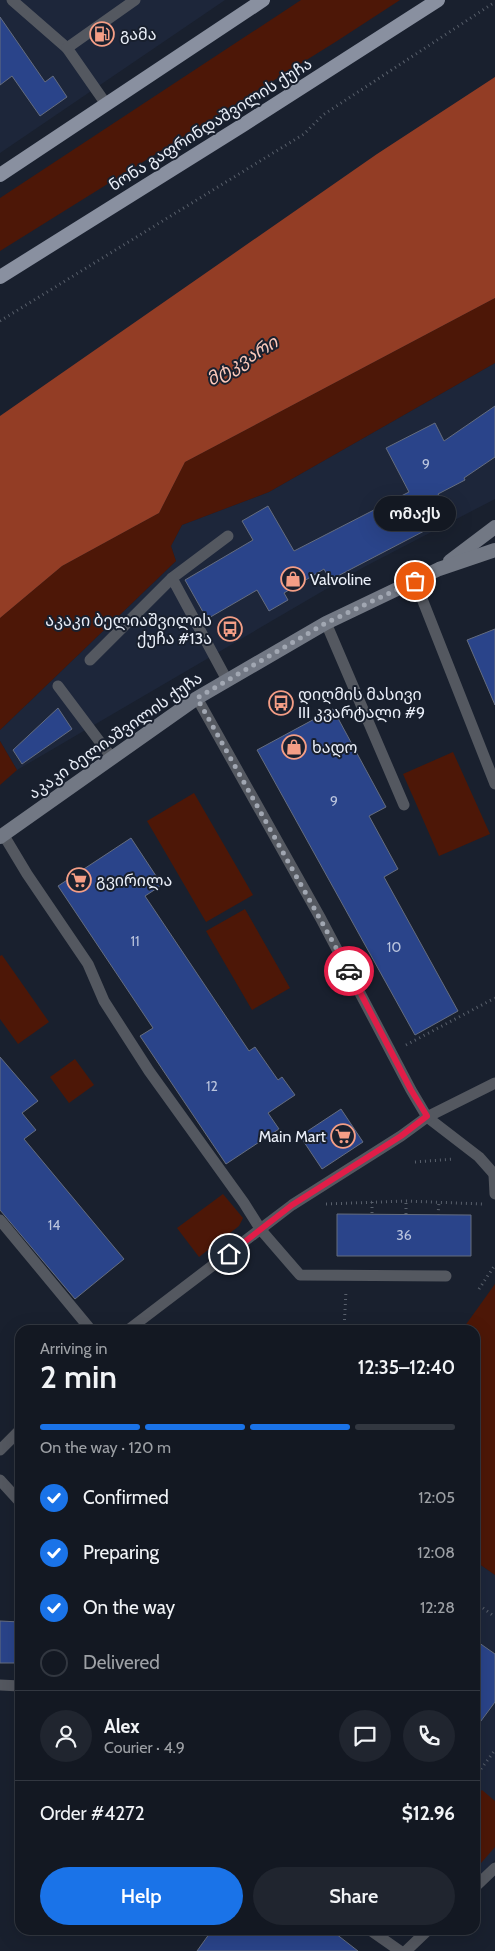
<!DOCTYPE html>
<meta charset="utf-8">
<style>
:root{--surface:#131822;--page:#20252f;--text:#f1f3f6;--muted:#9da0a5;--line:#323740;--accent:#1a73e8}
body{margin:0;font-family:Cabin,"Noto Sans Georgian",sans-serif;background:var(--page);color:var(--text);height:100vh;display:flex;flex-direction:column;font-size:19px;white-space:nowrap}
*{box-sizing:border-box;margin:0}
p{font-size:16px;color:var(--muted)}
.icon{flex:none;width:28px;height:28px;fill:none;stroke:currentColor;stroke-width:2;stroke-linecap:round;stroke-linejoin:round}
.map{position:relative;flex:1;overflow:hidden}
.drawer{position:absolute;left:15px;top:1325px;width:465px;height:610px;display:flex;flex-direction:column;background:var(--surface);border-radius:15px;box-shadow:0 5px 20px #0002,0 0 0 1px var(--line)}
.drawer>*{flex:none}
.pin{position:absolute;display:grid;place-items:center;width:42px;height:42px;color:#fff;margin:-21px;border:2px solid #fff;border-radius:50%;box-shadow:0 1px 5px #0007}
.courier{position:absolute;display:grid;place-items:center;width:50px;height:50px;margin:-25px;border:4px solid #e11d48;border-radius:50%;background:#fff;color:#222;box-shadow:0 1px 6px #0007}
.bubble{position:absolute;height:35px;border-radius:18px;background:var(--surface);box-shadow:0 5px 20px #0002,0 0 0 1px var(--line);font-size:16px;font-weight:600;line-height:35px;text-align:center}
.headline em{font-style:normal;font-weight:600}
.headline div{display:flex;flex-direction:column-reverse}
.headline{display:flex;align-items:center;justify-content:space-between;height:85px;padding:0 25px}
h1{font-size:32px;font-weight:600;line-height:38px}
.bar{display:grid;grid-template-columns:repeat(4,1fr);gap:8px 5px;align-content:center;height:60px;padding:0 25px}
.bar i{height:6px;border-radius:4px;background:var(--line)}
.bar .current{background:var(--accent)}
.bar p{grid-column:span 4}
.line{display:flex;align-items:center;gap:12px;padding:0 25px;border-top:1px solid var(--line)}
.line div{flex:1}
.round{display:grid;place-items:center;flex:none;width:52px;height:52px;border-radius:26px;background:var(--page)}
ol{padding:0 25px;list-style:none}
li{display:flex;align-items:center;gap:15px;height:55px}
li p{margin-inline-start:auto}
li .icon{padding:5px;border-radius:50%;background:var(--accent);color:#fff;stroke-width:4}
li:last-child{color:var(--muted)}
li i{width:28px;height:28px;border:2px solid var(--line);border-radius:50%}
.cta{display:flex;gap:10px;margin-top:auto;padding:10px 25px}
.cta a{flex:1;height:58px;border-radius:30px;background:var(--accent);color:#fff;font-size:20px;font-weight:600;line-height:58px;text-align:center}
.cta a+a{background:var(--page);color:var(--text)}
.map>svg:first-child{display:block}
.built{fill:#1d263a}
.green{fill:#4d1707}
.water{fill:#933d25}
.building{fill:#2a448a;stroke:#656d7f}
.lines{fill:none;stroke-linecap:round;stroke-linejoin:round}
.path{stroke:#59606c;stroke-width:3;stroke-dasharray:1 4;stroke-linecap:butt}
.service{stroke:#545860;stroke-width:11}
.secondary{stroke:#727884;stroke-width:14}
.primary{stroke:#8990a0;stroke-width:14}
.done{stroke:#a1a7b2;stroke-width:5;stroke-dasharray:0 9}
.route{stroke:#e11d48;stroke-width:6}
.labels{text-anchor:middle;stroke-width:4;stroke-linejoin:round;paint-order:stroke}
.number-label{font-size:14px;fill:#bac4dd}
.poi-label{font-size:16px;fill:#eaeff9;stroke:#19202e;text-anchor:start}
.street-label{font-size:16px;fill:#eaeff9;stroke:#19202e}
.water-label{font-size:18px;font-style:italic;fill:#fbc9bb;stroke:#19202e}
</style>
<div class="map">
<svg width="495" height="1951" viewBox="0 0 495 1951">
<rect width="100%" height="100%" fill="#19202e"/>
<g class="built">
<path d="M0 0H225L0 153Z"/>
<path d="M495 363V499L364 567 17 770 0 741V730L176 561 171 546 182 525 269 492Z"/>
<path d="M475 1561 495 1575V1860L475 1880Z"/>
</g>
<g class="green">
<path d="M301 0H400L337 41 0 251V198Z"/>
<path d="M495 298V363L269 492 182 525 171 546 176 561 0 730V618L62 566 159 513 185 462Z"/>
<path d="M0 741 17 770 0 785Z"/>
<path d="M453 752 490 834 439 856 403 774Z"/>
<path d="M194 793 253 895 206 922 147 821Z"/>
<path d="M245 909 290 988 252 1010 206 931Z"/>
<path d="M2 955 49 1022 18 1044 0 1019V956Z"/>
<path d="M75 1059 94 1085 69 1103 50 1077Z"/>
<path d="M223 1194 243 1218 239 1226 199 1257 177 1228Z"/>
<path d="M495 1284V1575L475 1561V1330H462Z"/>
<path d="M482 1790 495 1801V1847L475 1870V1797Z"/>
</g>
<path class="water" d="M495 77V298L185 462 159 513 62 566 0 618V416L377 154Z"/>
<g class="building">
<path d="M0 17 45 82 53 76 67 97 40 116 12 76 0 85Z"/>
<path d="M495 406V457L464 478 465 480 438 494 446 509 424 520 428 529 330 580 324 569 284 593 288 600 269 611 257 590 207 619 185 580 253 540 242 521 268 506 294 551 409 492 386 448 435 423 444 441Z"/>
<path d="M495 629V705L467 640Z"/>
<path d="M58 708 72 729 22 764 13 750Z"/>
<path d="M333 709 386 807 369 816 398 869 384 877 458 1011 415 1035 257 750Z"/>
<path d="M131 838 162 885 145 896 249 1051 255 1047 278 1080 282 1077 295 1095 268 1113 279 1129 226 1164 140 1036 153 1028 58 886Z"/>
<path d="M0 1057 38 1101 22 1113 36 1130 24 1139 124 1259 75 1299 0 1210Z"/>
<path d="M341 1109 363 1142 322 1169 300 1136Z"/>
<path d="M337 1214 471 1215V1256H337Z"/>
<path d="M0 1621 20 1622V1663H0Z"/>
<path d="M475 1640 495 1654V1702L475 1729Z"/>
<path d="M212 1930H331L358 1951H197Z"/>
</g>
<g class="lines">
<g class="path">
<path d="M0 321 304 134 323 115 495 2"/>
<path d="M406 1045 495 998"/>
<path d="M415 1162 454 1159"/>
<path d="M372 1202V1214"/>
<path d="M326 1204 406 1201 482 1204"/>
<path d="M406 1214V1201"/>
<path d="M438 1215 439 1202"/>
<path d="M479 1289 495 1265"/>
<path d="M344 1330 346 1291"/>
<path d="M475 1602 495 1617"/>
<path d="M475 1777 495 1750"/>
</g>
<g class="service">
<path d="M12 0 67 48"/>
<path d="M106 104 67 48 135 0"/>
<path d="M172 578 228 536"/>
<path d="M415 581 495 784"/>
<path d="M326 623 404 805"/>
<path d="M90 660 172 578 227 680"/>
<path d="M58 686 112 758"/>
<path d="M197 698 321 919 411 1090 427 1117 479 1157 495 1175"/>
<path d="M3 834 27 874 88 964 104 1001 149 1071 244 1203 261 1230 300 1275 446 1276"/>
<path d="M494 1175 495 1194"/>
<path d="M0 1220 91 1330"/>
<path d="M128 1330 292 1205 401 1136 427 1117 495 1083"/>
<path d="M0 1450 20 1430"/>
<path d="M0 1480 20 1502"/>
<path d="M0 1685 20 1686"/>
<path d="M475 1887 495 1868"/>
<path d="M370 1930 400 1951"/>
<path d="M406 1951 428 1930"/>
</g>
<g class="secondary">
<path d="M450 561 495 527"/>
<path d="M0 837 197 698 326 623 439 569 495 550"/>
</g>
<g class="primary">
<path d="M0 175 263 0"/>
<path d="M0 277 243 125 438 0"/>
</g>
</g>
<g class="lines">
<path class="done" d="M349 971 197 698 326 623 415 581"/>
<path class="route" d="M229 1254 292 1205 401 1136 427 1116 411 1090 349 971"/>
</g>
<defs>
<g id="fuel-ring" transform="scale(1.25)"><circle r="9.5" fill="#19202e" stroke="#f49e86" stroke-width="1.5"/><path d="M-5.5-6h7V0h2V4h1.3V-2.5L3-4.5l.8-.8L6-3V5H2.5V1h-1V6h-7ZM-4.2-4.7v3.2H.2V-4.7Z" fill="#f49e86"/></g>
<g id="shop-ring" transform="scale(1.25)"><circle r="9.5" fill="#19202e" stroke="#f49e86" stroke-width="1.5"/><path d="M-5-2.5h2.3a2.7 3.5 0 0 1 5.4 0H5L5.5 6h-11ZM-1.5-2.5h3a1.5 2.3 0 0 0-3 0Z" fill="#f49e86"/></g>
<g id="bus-ring" transform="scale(1.25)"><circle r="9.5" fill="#19202e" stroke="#f49e86" stroke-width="1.5"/><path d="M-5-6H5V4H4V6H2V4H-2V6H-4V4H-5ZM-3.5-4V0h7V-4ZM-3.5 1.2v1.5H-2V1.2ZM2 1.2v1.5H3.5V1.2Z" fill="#f49e86"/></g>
<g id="supermarket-ring" transform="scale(1.25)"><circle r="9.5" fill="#19202e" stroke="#f49e86" stroke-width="1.5"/><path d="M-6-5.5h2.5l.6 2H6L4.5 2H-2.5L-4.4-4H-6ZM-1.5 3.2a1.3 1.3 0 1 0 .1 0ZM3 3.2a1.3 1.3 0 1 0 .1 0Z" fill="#f49e86"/></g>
</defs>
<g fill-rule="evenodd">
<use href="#fuel-ring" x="102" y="34"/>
<use href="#shop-ring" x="293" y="579"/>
<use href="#bus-ring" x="230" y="629"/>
<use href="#bus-ring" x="281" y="703"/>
<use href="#shop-ring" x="294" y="747"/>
<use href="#supermarket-ring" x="79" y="880"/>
<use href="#supermarket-ring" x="343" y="1136"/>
</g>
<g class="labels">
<g class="number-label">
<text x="426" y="469">9</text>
<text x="334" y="806">9</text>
<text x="135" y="946">11</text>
<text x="394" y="952">10</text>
<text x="212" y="1091">12</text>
<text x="54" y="1230">14</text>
<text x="404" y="1240">36</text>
</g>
<g class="poi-label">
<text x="120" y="40">გამა</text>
<text x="310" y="585">Valvoline</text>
<text x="212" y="626" text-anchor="end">აკაკი ბელიაშვილის<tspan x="212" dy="18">ქუჩა #13ა</tspan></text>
<text x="298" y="700">დიღმის მასივი<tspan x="298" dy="18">III კვარტალი #9</tspan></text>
<text x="312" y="753">ხადო</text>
<text x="96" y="886">გვირილა</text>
<text x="326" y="1142" text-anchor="end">Main Mart</text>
</g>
<g class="street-label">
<text transform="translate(210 124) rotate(-32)" y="6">ნონა გაფრინდაშვილის ქუჩა</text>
<text transform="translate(115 735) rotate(-35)" y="6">აკაკი ბელიაშვილის ქუჩა</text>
</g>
<g class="water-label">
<text transform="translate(242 361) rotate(-31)" y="6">მტკვარი</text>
</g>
</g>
</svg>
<div class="pin" style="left:415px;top:581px;background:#ea580c"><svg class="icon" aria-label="bag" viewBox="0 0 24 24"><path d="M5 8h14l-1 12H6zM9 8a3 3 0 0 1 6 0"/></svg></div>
<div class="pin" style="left:229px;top:1254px;background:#1f2937"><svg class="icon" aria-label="home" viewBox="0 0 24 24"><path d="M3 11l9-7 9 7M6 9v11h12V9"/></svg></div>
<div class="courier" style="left:349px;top:971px"><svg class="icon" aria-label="car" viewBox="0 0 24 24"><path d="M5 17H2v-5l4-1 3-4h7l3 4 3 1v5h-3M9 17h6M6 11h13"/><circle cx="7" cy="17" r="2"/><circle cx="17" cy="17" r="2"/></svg></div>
<div class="bubble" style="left:374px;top:496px;width:82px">ომაქს</div>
<section class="drawer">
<div class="headline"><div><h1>2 min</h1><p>Arriving in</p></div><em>12:35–12:40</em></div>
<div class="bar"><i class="current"></i><i class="current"></i><i class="current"></i><i></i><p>On the way · 120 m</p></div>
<ol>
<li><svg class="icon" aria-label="check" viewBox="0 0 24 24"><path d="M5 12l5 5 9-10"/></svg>Confirmed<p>12:05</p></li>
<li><svg class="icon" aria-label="check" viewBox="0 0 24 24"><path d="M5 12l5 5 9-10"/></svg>Preparing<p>12:08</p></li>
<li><svg class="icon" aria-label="check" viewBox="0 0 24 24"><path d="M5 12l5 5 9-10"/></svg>On the way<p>12:28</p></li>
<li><i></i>Delivered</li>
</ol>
<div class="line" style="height:90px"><a class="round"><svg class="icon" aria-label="person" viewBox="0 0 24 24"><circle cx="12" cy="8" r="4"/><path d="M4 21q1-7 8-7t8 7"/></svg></a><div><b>Alex</b><p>Courier · 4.9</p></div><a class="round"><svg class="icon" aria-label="chat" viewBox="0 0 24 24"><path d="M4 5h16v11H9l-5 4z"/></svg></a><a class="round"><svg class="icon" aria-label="phone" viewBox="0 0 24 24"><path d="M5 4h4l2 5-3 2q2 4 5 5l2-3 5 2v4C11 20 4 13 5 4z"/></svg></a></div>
<div class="line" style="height:65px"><div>Order #4272</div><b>$12.96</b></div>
<div class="cta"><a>Help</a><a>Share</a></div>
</section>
</div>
